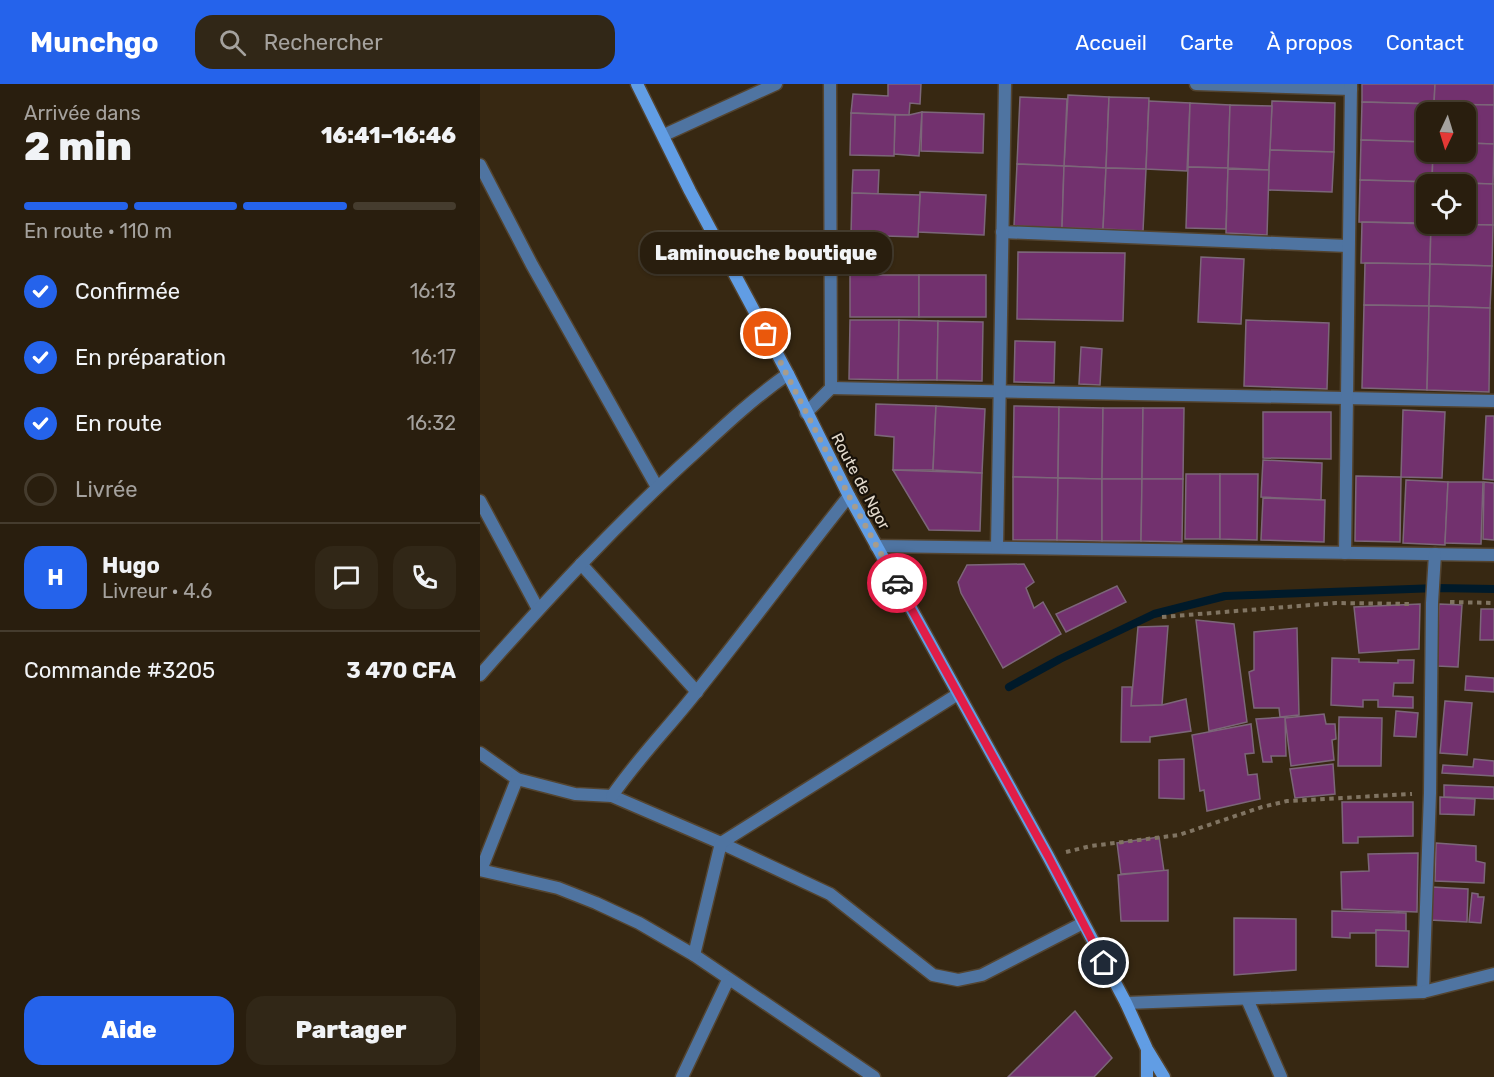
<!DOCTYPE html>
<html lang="fr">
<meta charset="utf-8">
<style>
:root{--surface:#291e0e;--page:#312717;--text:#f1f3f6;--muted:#a5a29e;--line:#453c2e;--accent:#2563eb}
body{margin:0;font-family:Rubik,sans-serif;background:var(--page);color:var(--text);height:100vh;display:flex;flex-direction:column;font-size:22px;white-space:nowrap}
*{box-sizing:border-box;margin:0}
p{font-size:20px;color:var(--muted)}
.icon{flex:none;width:33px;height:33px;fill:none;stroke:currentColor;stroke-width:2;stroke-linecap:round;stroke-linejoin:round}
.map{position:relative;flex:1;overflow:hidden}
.details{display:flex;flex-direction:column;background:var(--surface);width:480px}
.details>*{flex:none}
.needle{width:39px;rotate:184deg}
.controls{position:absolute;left:936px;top:18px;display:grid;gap:12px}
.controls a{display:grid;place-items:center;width:60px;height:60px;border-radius:12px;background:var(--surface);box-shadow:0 2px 4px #0004,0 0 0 2px var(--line);font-size:30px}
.pin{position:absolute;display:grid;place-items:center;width:51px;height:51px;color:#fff;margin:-26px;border:3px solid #fff;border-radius:50%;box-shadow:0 2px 6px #0007}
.courier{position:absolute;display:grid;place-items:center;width:60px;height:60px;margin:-30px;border:4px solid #e11d48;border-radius:50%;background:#fff;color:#222;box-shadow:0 2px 8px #0007}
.bubble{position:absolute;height:42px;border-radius:18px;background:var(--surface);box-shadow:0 2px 4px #0004,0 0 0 2px var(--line);font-size:20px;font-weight:800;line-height:42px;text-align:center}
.overview em{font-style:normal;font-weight:800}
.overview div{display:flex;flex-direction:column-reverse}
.overview{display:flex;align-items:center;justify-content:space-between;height:102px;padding:0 24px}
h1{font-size:39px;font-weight:800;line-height:45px}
.bar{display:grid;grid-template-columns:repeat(4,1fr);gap:9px 6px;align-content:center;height:72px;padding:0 24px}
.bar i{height:8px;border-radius:4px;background:var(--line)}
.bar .current{background:var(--accent)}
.bar p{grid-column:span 4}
.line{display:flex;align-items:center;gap:15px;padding:0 24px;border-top:2px solid var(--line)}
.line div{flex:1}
.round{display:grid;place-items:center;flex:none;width:63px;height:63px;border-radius:18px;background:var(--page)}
ol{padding:0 24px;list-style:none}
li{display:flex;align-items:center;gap:18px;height:66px}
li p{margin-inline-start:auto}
li .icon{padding:6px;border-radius:50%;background:var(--accent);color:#fff;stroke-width:4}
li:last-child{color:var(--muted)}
li i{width:33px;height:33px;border:3px solid var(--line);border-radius:50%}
.cta{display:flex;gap:12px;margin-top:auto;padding:12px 24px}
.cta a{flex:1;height:69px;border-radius:18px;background:var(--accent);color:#fff;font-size:24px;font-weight:800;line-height:69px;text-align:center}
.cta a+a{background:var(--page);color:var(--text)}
header{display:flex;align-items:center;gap:36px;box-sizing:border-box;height:84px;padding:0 30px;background:var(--accent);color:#fff}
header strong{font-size:28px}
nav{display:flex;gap:33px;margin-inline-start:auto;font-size:21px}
.search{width:420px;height:54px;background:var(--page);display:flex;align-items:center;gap:15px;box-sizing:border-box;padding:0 21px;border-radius:18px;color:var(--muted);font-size:22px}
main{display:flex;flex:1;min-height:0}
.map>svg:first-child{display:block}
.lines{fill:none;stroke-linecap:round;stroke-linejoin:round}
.stream{stroke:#001a2a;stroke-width:8}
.building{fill:#72316e;stroke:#7c6679;stroke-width:1.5}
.lane-casing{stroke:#534430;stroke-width:15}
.street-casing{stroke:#534430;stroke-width:15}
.secondary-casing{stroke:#534430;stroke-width:15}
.path{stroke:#807462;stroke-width:4;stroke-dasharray:4.5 4.5;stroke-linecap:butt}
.lane{stroke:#4f74a1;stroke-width:12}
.street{stroke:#4f74a1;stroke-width:12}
.secondary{stroke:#619de4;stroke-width:12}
.done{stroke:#a79c8c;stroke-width:6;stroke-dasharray:0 10.8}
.route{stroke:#e11d48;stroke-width:8}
.labels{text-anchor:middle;stroke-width:4.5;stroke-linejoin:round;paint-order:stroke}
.street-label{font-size:16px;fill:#e3dacd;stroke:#191209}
</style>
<header>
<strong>Munchgo</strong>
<div class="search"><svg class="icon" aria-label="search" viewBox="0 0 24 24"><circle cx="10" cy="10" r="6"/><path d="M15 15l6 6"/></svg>Rechercher</div>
<nav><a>Accueil</a><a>Carte</a><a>À propos</a><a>Contact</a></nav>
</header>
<main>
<section class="details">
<div class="overview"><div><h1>2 min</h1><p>Arrivée dans</p></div><em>16:41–16:46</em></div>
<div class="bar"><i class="current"></i><i class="current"></i><i class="current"></i><i></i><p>En route · 110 m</p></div>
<ol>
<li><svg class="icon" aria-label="check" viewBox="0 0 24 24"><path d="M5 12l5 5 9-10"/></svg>Confirmée<p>16:13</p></li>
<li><svg class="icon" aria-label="check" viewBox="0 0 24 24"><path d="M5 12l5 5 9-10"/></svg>En préparation<p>16:17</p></li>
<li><svg class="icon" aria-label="check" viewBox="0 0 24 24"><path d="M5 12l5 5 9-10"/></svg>En route<p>16:32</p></li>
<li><i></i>Livrée</li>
</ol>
<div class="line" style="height:108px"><b class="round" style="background:var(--accent);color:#fff">H</b><div><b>Hugo</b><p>Livreur · 4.6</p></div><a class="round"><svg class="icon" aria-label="chat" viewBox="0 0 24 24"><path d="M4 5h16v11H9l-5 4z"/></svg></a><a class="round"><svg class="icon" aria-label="phone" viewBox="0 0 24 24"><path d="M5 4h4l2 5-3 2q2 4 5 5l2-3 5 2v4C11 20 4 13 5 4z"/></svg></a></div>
<div class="line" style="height:78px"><div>Commande #3205</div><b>3 470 CFA</b></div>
<div class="cta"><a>Aide</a><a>Partager</a></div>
</section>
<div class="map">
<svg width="1014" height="993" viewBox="0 0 1014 993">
<rect width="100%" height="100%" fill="#372812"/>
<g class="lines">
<path class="stream" d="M529 603 580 575 674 530 745 512 957 504 1014 505"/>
</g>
<g class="building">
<path d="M408 0H441L440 20 430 19 429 31 371 29 373 10 408 12Z"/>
<path d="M882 0H955L954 20 882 18Z"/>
<path d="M955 0H1014V21L954 20Z"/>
<path d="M588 11 629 13 626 84 584 82Z"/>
<path d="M540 13 587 15 584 82 537 80Z"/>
<path d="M629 13 669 14 666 85 626 84Z"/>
<path d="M669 17 710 19 707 87 666 85Z"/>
<path d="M792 17 855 19 854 68 790 66Z"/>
<path d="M882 18 954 20V28H946V58L881 56Z"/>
<path d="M710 19 750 21 748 84 708 83Z"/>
<path d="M954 20 1014 21V60L986 59V28H954Z"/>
<path d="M750 21 792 22 789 86 748 84Z"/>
<path d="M442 28 439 72 414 70 415 31H429Z"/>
<path d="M442 28 504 30 503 69 441 67Z"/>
<path d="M371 29 415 31 414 72 370 71Z"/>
<path d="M881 56 946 58V68H953L952 98 880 96Z"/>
<path d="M986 59 1014 60 1013 100 952 98 953 68H986Z"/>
<path d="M790 66 854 68 852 108 788 106Z"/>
<path d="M537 80 584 82 582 144 534 142Z"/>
<path d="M584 82 626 84 623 145 582 144Z"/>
<path d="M708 83 748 84 746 145 706 144Z"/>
<path d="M626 84 666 85 663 147 623 145Z"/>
<path d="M748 85 789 86 787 151 746 149Z"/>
<path d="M373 86H399L398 110 372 109Z"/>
<path d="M880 96 952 98V100H946V139L879 138Z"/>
<path d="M952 98 1013 100V141L952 140H986V100H952Z"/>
<path d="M440 108 506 111 504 151 438 148Z"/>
<path d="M372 109 440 111 438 153 371 151Z"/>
<path d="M882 138 951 140 950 180 881 179Z"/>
<path d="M951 140 1013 141 1012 182 950 180Z"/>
<path d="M538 168 645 169 643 237 537 235Z"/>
<path d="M721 173 764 175 761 240 718 238Z"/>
<path d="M885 179 950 180 949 222 884 221Z"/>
<path d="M950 180 1012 182 1010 224 949 222Z"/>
<rect x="370" y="191" width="69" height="42"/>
<rect x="439" y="191" width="67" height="42"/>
<path d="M884 221 949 222 947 306 882 304Z"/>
<path d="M949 222 1010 224 1009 308 947 306Z"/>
<path d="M370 236H419L418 296 369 295Z"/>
<path d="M419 236 458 237 457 296H418Z"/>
<path d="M766 236 849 239 847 305 764 302Z"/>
<path d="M458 237 503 238 502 297 457 296Z"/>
<path d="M535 257 575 258 574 299 534 298Z"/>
<path d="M601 263 622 265 620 301 599 300Z"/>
<path d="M396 320 456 322 453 386H413L414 353 395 351Z"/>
<path d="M456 322 505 325 502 389 453 386Z"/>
<path d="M534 322 579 323 578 394 533 393Z"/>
<path d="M579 323 623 324 622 395 578 394Z"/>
<path d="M623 324H663L662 395H622Z"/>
<path d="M663 324H704L703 395H662Z"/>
<path d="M923 326 965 328 962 394 921 393Z"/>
<path d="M783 328H851V375L783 374Z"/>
<path d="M1006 332H1014V396L1003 395Z"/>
<path d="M783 376 842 379 841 416 781 413Z"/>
<path d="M413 386 502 389 500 447 449 446Z"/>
<path d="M706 390H740V455H705Z"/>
<path d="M740 390H778L777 456 740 455Z"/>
<path d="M876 392 921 393 920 458 875 457Z"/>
<path d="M533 393 578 394 577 456H533Z"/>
<path d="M578 394 622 395V457L577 456Z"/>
<path d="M622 395H662L661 457H622Z"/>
<path d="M662 395H703L702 458 661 457Z"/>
<path d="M926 396 968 398 965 461 923 459Z"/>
<path d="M968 398H1003L1001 460 965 459Z"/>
<path d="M1004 398 1014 399V456L1003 455Z"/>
<path d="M783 414 845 416 844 458 781 456Z"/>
<path d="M544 480 554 498 546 504 554 524 563 518 581 550 523 584 481 509 478 498 487 481Z"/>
<path d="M637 502 646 518 586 548 576 530Z"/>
<path d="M940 520 939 565 879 569 874 523Z"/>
<path d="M959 520 982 521 978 583 957 582Z"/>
<path d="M1001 525H1014V556H1000Z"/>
<path d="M716 536 754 540 767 638 729 647Z"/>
<path d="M688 542 682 621 651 622 658 543Z"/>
<path d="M817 544 819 631 800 633 799 624H774L769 588 774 586V548Z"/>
<path d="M852 574 879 575V578L918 579V576H934L933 599H914L913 612 933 613V624L898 623V616H883V623L851 621Z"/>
<path d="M986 592 1014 594V608L985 606Z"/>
<path d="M642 603H652L651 622 682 621 706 615 711 647 670 653V658H641Z"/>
<path d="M965 617 992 619 987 671 960 669Z"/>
<path d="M916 627 938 629 936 653 914 652Z"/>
<path d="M844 630 846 640H855L856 655 852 656 854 676 811 682 805 634Z"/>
<path d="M805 633 806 672H791L792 678H783L776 635Z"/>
<path d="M859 633 902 634 901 682H858Z"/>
<path d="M771 640 774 669 765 670 768 691 777 690 780 715 727 727 724 706 720 707 712 651Z"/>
<path d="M704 675V715L679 714V676Z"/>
<path d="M994 675 1014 677V692L962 689 963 681 993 683Z"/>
<path d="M853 680 855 710 815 714 810 685Z"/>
<path d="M964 701 1014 703V715L964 713Z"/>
<path d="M960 713 995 715 994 731 960 730Z"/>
<path d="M862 718H933V752L878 753V759H863Z"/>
<path d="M679 753 684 787 641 790 637 759Z"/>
<path d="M956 759 996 762V777L1005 779 1004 799 955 797Z"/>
<path d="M938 769 937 828 862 825 861 788 889 787 888 770Z"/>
<path d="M688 786V837H641L638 791Z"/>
<path d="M952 803 988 805 987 838 950 836Z"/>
<path d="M992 809 998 810V813H1004L1001 839 989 838Z"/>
<path d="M852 827 926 829V847L896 846V849H870V854L852 853Z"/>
<path d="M754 834 816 835V886L754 891Z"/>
<path d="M896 846 929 847 928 883 896 882Z"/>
<path d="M595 927 632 974 614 993H528Z"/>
</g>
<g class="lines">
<g class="lane-casing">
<path id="lane" d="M767 915 801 993"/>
</g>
<g class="street-casing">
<g id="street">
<path d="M716 0 871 5"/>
<path d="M184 51 296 0"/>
<path d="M0 81 52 181 177 403"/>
<path d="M522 148 868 162"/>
<path d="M351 304 1014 317"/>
<path d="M326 329 351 304 350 0"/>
<path d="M0 417 58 525"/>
<path d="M396 462 1014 471"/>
<path d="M517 463 525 0"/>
<path d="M865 469 871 0"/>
<path d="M101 480 217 608"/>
<path d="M0 591C69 513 139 437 217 367 246 340 275 313 308 290"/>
<path d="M0 669 37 695 95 710 132 712 241 759 350 810 453 891 478 896 502 891 603 839"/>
<path d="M132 712C158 674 190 642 218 606 269 542 318 476 369 412"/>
<path d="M0 786 78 804 116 819 159 839 214 871 394 993"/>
<path d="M1 786 37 695"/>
<path d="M214 871 241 759 478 610"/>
<path d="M943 908 950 709 952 519 955 470"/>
<path d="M646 919 943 908 1014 890"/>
<path d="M202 993 248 896"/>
</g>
</g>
<g class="secondary-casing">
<g id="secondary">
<path d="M157 0 210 107 308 290 369 412 568 772 646 919 667 965 684 993"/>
<path d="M667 993V966"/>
</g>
</g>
<g class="path">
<path d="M970 518 1014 519"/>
<path d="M682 533 856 519 932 520"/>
<path d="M586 768 611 762 699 751 782 723 807 717 932 710"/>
</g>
<use href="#lane" class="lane"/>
<use href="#street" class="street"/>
<use href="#secondary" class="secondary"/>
</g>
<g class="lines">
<path class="done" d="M286 250 369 412 417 499"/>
<path class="route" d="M417 499 568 772 624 879"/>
</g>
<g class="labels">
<g class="street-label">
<text transform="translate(381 397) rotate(62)" y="6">Route de Ngor</text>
</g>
</g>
</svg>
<div class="controls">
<a><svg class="needle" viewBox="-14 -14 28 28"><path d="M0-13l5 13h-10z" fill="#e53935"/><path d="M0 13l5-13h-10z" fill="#a5a29e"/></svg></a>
<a><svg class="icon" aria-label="locate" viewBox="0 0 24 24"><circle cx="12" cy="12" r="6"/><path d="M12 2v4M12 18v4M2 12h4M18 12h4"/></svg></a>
</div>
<div class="pin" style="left:286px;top:250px;background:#ea580c"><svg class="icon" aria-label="bag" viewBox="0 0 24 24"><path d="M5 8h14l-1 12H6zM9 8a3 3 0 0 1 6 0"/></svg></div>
<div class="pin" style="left:624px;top:879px;background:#1f2937"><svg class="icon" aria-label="home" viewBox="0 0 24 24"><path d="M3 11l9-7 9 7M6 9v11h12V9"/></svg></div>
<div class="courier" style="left:417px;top:499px"><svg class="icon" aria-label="car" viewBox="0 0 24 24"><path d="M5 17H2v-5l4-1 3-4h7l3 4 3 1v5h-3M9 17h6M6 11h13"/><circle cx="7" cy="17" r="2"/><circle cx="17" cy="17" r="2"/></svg></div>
<div class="bubble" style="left:160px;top:148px;width:252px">Laminouche boutique</div>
</div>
</main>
